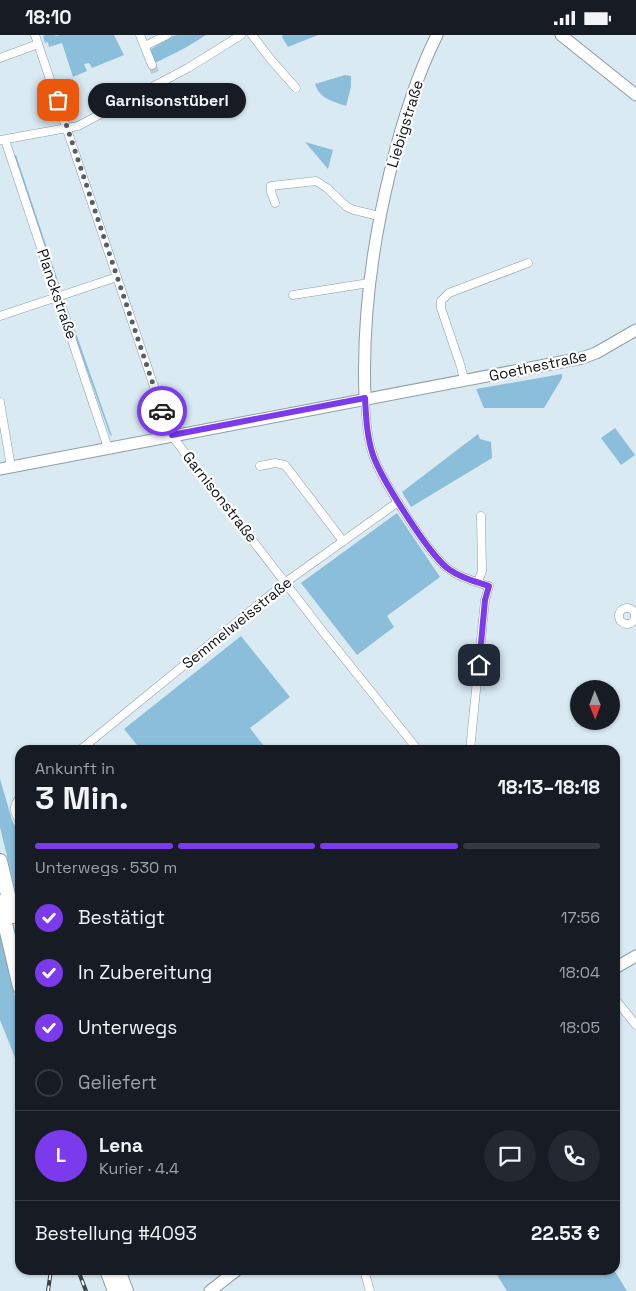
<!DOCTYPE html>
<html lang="de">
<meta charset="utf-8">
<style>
:root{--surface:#171b24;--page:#242831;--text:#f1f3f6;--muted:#9ea1a6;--line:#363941;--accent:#7c3aed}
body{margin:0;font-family:"Space Grotesk",sans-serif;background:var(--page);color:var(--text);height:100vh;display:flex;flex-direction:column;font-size:19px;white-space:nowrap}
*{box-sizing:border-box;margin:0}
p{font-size:16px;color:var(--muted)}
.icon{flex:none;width:28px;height:28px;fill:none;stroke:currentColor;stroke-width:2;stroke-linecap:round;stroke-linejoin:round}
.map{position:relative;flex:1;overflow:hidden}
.side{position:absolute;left:15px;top:710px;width:605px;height:530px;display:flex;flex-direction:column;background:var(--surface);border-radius:15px;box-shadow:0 1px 4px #0004}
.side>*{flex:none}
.needle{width:32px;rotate:179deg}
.tools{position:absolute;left:570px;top:645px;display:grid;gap:10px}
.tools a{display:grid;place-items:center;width:50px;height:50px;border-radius:50%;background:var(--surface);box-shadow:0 1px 4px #0004;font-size:25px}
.pin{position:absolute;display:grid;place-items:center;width:42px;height:42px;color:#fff;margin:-21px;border-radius:10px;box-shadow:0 2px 8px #0006}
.courier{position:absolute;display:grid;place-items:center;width:50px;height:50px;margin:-25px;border:4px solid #7c3aed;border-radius:50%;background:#fff;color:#222;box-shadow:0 1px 6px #0007}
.bubble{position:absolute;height:35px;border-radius:18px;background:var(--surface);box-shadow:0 1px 4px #0004;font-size:16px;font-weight:700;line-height:35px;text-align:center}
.head em{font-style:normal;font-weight:700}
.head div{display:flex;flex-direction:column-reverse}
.head{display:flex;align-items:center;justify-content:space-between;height:85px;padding:0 20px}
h1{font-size:32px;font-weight:700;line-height:38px}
.bar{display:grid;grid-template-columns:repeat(4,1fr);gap:8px 5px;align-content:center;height:60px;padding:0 20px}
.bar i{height:6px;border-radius:4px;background:var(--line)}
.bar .on{background:var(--accent)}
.bar p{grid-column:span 4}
.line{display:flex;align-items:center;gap:12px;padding:0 20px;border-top:1px solid var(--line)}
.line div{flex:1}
.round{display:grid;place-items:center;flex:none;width:52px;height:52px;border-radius:26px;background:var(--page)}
ol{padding:0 20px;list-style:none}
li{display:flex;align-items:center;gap:15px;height:55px}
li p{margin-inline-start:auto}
li .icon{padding:5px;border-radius:50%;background:var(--accent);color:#fff;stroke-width:4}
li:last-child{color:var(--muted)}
li i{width:28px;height:28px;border:2px solid var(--line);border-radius:50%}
.status{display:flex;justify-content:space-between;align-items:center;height:35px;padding:0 25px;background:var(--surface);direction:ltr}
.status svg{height:14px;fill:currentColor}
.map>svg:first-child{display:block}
.green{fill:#8bbeda}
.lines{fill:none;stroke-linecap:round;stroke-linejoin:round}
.street-tunnel{stroke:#bacad2;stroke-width:8;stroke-dasharray:8 4;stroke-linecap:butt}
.street-casing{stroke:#8e9da6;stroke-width:9}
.secondary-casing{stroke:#8e9da6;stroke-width:13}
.highway-casing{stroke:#8e9da6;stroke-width:16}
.street{stroke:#fff;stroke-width:8}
.secondary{stroke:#fff;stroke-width:11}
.highway{stroke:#fff;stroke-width:14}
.rail-casing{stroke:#3b4348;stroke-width:4}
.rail{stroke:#fff;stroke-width:2;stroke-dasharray:5.5;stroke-linecap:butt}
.done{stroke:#545e63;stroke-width:5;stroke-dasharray:0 9}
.route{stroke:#7c3aed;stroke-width:6}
.labels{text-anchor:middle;stroke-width:4.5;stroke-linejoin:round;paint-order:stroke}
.street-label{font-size:15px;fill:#0d1215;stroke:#fff}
</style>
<div class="status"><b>18:10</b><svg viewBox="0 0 49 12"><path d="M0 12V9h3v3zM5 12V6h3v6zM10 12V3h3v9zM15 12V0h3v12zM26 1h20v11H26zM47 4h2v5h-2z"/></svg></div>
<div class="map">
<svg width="636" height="1256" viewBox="0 0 636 1256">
<rect width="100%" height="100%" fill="#d9eaf3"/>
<g class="green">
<path d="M46 0H55L56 1 60 0H114L124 20 92 33 89 28 84 29 87 36 73 42 62 8 49 12 48 7 45 8 43 1Z"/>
<path d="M177 0H206L185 13 153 29 150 17 151 14 173 1Z"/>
<path d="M283 0H318L288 12 282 2Z"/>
<path d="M345 40 351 41V52L346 71C332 66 320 64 315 49Z"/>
<path d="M305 107 333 115 328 134Z"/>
<path d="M16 120 61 255 58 254 13 121Z"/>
<path d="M64 264 112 401 110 400 62 265Z"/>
<path d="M562 339V343L544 373H484L476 354Z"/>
<path d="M615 393 635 420 621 430 601 403Z"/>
<path d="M478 399 480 404 491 407 492 423 411 472 402 457Z"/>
<path d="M397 478 440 542 387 581 394 592 357 620 301 548Z"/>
<path d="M241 601 290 662 250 693 267 715H141L124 694Z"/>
<path d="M0 744 12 785 20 801V875L0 792Z"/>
<path d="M0 898 20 983V1035L0 985Z"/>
<path d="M494 1235H614L627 1256H507Z"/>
</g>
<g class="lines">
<path class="street-tunnel" d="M152 30 156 40"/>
<g class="street-casing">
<g id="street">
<path d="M35 0 164 381 172 401 324 598 418 715"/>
<path d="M140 0 152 30"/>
<path d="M252 0 272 26 296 53"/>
<path d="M145 11 167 0"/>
<path d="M0 23 38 9"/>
<path d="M1 105 78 91 188 33 241 0"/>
<path d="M5 105 108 413"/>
<path d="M275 168 271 157V151L316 146 327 153 347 172 354 175 379 181"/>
<path d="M293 260 369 248"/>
<path d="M0 281 117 242"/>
<path d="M464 345 461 332 441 273V266L449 258 528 228"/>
<path d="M365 363C366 383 367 402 373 420 381 444 430 522 450 535 461 543 476 547 489 551L485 565 470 715"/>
<path d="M0 367 11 432"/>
<path d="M260 431 275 428 285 430 343 506"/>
<path d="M478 547 482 536 481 481"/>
<circle cx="627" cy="581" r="8"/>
<path d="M80 715 286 547 398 467"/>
<path d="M20 763C12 771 14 778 20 786"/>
<path d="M615 964 636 990"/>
<path d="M364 1235 370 1256"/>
</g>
</g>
<g class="secondary-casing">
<g id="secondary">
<path d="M561 0 636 60"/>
<path d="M365 363C362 285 372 209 391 133 402 88 416 42 437 0"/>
<path d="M0 434 582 323 596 318 636 295"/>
<path d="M615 933 636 921"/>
<path d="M210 1256 237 1235"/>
</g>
</g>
<g class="highway-casing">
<g id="highway">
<path d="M0 826 13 881"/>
<path d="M0 867 20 952"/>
<path d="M107 1235 115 1256"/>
<path d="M118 1235 126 1256"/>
</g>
</g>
<use href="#street" class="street"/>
<use href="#secondary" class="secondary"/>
<use href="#highway" class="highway"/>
<g class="rail-casing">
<g id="rail">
<path d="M78 1235 86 1256"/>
<path d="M48 1256 51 1235"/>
</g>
</g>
<use href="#rail" class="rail"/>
</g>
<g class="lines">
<path class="done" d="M58 65 162 376"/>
<path class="route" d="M162 376 172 400 365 363C366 383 367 402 373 420 381 443 430 522 450 535 461 543 476 547 489 551L485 565 479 630"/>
</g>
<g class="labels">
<g class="street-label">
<text transform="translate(405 89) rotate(-73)" y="5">Liebigstraße</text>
<text transform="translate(57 259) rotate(71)" y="5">Planckstraße</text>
<text transform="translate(538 331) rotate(-12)" y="5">Goethestraße</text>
<text transform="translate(220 462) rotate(52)" y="5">Garnisonstraße</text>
<text transform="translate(237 588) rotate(-39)" y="5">Semmelweisstraße</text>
</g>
</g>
</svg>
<div class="tools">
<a><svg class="needle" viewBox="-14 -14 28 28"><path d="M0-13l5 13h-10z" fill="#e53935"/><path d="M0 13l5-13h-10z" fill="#9ea1a6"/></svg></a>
</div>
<div class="pin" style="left:58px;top:65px;background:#ea580c"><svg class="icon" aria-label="bag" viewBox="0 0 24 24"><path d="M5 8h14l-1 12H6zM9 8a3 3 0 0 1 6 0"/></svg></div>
<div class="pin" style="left:479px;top:630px;background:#1f2937"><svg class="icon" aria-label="home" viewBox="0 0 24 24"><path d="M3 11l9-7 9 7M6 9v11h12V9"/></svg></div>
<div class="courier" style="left:162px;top:376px"><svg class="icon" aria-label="car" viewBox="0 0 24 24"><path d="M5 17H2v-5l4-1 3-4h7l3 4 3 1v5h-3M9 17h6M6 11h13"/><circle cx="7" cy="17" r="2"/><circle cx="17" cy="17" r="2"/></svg></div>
<div class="bubble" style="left:88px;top:48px;width:158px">Garnisonstüberl</div>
<section class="side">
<div class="head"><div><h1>3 Min.</h1><p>Ankunft in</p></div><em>18:13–18:18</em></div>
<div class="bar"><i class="on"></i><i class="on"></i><i class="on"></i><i></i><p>Unterwegs · 530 m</p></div>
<ol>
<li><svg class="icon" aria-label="check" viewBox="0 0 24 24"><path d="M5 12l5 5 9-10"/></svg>Bestätigt<p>17:56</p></li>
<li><svg class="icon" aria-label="check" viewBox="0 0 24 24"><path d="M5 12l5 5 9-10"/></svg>In Zubereitung<p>18:04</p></li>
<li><svg class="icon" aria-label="check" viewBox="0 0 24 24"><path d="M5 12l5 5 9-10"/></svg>Unterwegs<p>18:05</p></li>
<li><i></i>Geliefert</li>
</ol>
<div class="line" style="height:90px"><b class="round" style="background:var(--accent);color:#fff">L</b><div><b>Lena</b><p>Kurier · 4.4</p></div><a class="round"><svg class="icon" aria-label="chat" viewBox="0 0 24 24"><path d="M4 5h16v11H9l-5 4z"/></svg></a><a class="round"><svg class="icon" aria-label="phone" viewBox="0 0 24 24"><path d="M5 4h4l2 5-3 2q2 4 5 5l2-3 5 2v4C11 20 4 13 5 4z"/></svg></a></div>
<div class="line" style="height:65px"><div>Bestellung #4093</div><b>22.53 €</b></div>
</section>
</div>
